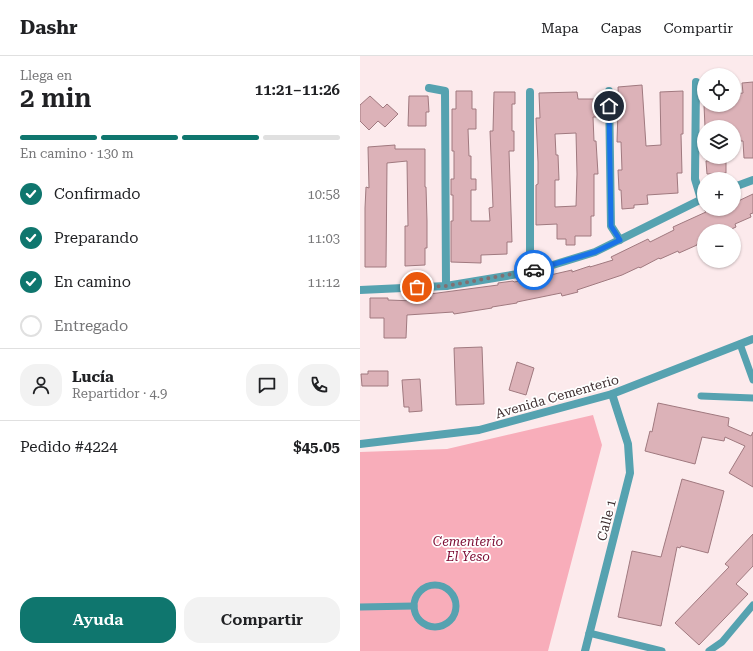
<!DOCTYPE html>
<html lang="es">
<meta charset="utf-8">
<style>
:root{--surface:#fff;--page:#f2f2f2;--text:#202124;--muted:#757577;--line:#e0e0e0;--accent:#0f766e}
body{margin:0;font-family:"Roboto Serif",serif;background:var(--page);color:var(--text);height:100vh;display:flex;flex-direction:column;font-size:15px;white-space:nowrap}
*{box-sizing:border-box;margin:0}
p{font-size:13px;color:var(--muted)}
.icon{flex:none;width:22px;height:22px;fill:none;stroke:currentColor;stroke-width:2;stroke-linecap:round;stroke-linejoin:round}
.map{position:relative;flex:1;overflow:hidden}
.sheet{display:flex;flex-direction:column;background:var(--surface);width:360px}
.sheet>*{flex:none}
.fabs{position:absolute;left:337px;top:12px;display:grid;gap:8px}
.fabs a{display:grid;place-items:center;width:44px;height:44px;border-radius:50%;background:var(--surface);box-shadow:0 1px 3px #0004;font-size:20px}
.pin{position:absolute;display:grid;place-items:center;width:34px;height:34px;color:#fff;margin:-17px;border:2px solid #fff;border-radius:50%;box-shadow:0 1px 4px #0007}
.courier{position:absolute;display:grid;place-items:center;width:40px;height:40px;margin:-20px;border:3px solid #1a73e8;border-radius:50%;background:#fff;color:#222;box-shadow:0 1px 5px #0007}
.head em{font-style:normal;font-weight:600}
.head div{display:flex;flex-direction:column-reverse}
.head{display:flex;align-items:center;justify-content:space-between;height:68px;padding:0 20px}
h1{font-size:26px;font-weight:600;line-height:30px}
.bar{display:grid;grid-template-columns:repeat(4,1fr);gap:6px 4px;align-content:center;height:48px;padding:0 20px}
.bar i{height:5px;border-radius:3px;background:var(--line)}
.bar .selected{background:var(--accent)}
.bar p{grid-column:span 4}
.line{display:flex;align-items:center;gap:10px;padding:0 20px;border-top:1px solid var(--line)}
.line div{flex:1}
.round{display:grid;place-items:center;flex:none;width:42px;height:42px;border-radius:16px;background:var(--page)}
ol{padding:0 20px;list-style:none}
li{display:flex;align-items:center;gap:12px;height:44px}
li p{margin-inline-start:auto}
li .icon{padding:4px;border-radius:50%;background:var(--accent);color:#fff;stroke-width:4}
li:last-child{color:var(--muted)}
li i{width:22px;height:22px;border:2px solid var(--line);border-radius:50%}
.button{display:flex;gap:8px;margin-top:auto;padding:8px 20px}
.button a{flex:1;height:46px;border-radius:16px;background:var(--accent);color:#fff;font-size:16px;font-weight:600;line-height:46px;text-align:center}
.button a+a{background:var(--page);color:var(--text)}
header{display:flex;align-items:center;gap:24px;box-sizing:border-box;height:56px;padding:0 20px;background:var(--surface);border-bottom:1px solid var(--line)}
header strong{font-size:19px}
nav{display:flex;gap:22px;margin-inline-start:auto;font-size:14px}
main{display:flex;flex:1;min-height:0}
.map>svg:first-child{display:block}
.green{fill:#f8adba}
.building{fill:#dcb2b8;stroke:#a0797f;fill-rule:evenodd}
.lines{fill:none;stroke-linecap:round;stroke-linejoin:round}
.lane{stroke:#56a2b0;stroke-width:7}
.street{stroke:#56a2b0;stroke-width:8}
.done{stroke:#817072;stroke-width:4;stroke-dasharray:0 7.2}
.route{stroke:#1a73e8;stroke-width:5}
.labels{text-anchor:middle;stroke-width:3.5;stroke-linejoin:round;paint-order:stroke}
.street-label{font-size:13px;fill:#3f2f31;stroke:#fff}
.park-label{font-size:13px;font-style:italic;fill:#7d0d34;stroke:#fff}
</style>
<header>
<strong>Dashr</strong>
<nav><a>Mapa</a><a>Capas</a><a>Compartir</a></nav>
</header>
<main>
<section class="sheet">
<div class="head"><div><h1>2 min</h1><p>Llega en</p></div><em>11:21–11:26</em></div>
<div class="bar"><i class="selected"></i><i class="selected"></i><i class="selected"></i><i></i><p>En camino · 130 m</p></div>
<ol>
<li><svg class="icon" aria-label="check" viewBox="0 0 24 24"><path d="M5 12l5 5 9-10"/></svg>Confirmado<p>10:58</p></li>
<li><svg class="icon" aria-label="check" viewBox="0 0 24 24"><path d="M5 12l5 5 9-10"/></svg>Preparando<p>11:03</p></li>
<li><svg class="icon" aria-label="check" viewBox="0 0 24 24"><path d="M5 12l5 5 9-10"/></svg>En camino<p>11:12</p></li>
<li><i></i>Entregado</li>
</ol>
<div class="line" style="height:72px"><a class="round"><svg class="icon" aria-label="person" viewBox="0 0 24 24"><circle cx="12" cy="8" r="4"/><path d="M4 21q1-7 8-7t8 7"/></svg></a><div><b>Lucía</b><p>Repartidor · 4.9</p></div><a class="round"><svg class="icon" aria-label="chat" viewBox="0 0 24 24"><path d="M4 5h16v11H9l-5 4z"/></svg></a><a class="round"><svg class="icon" aria-label="phone" viewBox="0 0 24 24"><path d="M5 4h4l2 5-3 2q2 4 5 5l2-3 5 2v4C11 20 4 13 5 4z"/></svg></a></div>
<div class="line" style="height:52px"><div>Pedido #4224</div><b>$45.05</b></div>
<div class="button"><a>Ayuda</a><a>Compartir</a></div>
</section>
<div class="map">
<svg width="393" height="595" viewBox="0 0 393 595">
<rect width="100%" height="100%" fill="#fceaec"/>
<path class="green" d="M233 359 242 389 188 595H0V396L87 393Z"/>
<g class="building">
<path d="M393 26V102H384L383 85H375L374 71H345L344 49H374V38L383 37 382 27Z"/>
<path d="M282 29 286 90 301 89 300 36 323 35V78H321L322 117H317L318 137 287 139 288 148 274 149V152L262 153 261 134H259L258 114H262L261 86H257L258 55H259L258 31Z"/>
<path d="M96 35H112V53H116V73H108L109 100H111V123H116V134H111V165H130L129 152 133 151 130 75H133L134 36H155V48H152V75H154V95H149L152 186H147V198L121 199V207L91 206V165H93V139H91V123H94V95H92V53H96Z"/>
<path d="M217 36 218 43H237L238 61H233L234 85H236L238 118H234V160H231V180H215V189H206V183H197V168L176 169V129L178 128V106L176 62H180L179 37ZM216 77 217 118 216 150 195 151V124H199L198 99H196L195 78Z"/>
<path d="M10 40 23 52 27 48 38 58 25 71 18 65 9 74 0 65V49Z"/>
<path d="M49 40H68L69 56H66V70H48Z"/>
<path d="M35 89V93H65V131H66L67 165V192H65V209L45 210V170H48L47 105 27 107 26 211H5V152L6 131 9 132 8 91Z"/>
<path d="M366 104V117L347 118 346 105Z"/>
<path d="M393 138V157L390 158 391 161 375 168 376 171 367 175H344V184L337 188V189L319 197 318 195 300 203 299 202 280 212 279 211 262 219 217 234 218 236 202 240 201 237 157 246V247L132 251V252L94 258 93 256 47 259 46 282H24V262H10V242H28V244L55 245V244L71 243 70 238 138 229V227L153 225 154 226 173 223 212 214V216L230 210V211L253 204 251 201 288 183 290 186 314 174 313 171 346 156 344 153H374V147Z"/>
<path d="M122 291 124 348 96 349 94 292Z"/>
<path d="M157 306 174 312 166 339 149 334Z"/>
<path d="M8 315H28V330H2L1 318H8Z"/>
<path d="M60 323 62 355 49 356V351H44L42 324Z"/>
<path d="M298 347 369 362 368 370 391 380 393 376V431L369 417 385 390 365 381 364 385 342 381 335 408 285 395 290 375 292 376Z"/>
<path d="M322 423 364 435 348 497 321 490 320 492 317 491 301 570 258 561 272 495 301 501Z"/>
<path d="M393 478V510L376 528 388 538 339 589 315 567 369 511 365 508Z"/>
</g>
<g class="lines">
<g class="lane">
<path d="M380 288 393 324"/>
<path d="M341 340 393 342"/>
<circle cx="75" cy="550" r="21"/>
<path d="M0 551 54 550"/>
<path d="M229 577 302 595"/>
<path d="M349 595 362 586 393 549"/>
</g>
<g class="street">
<path d="M336 26 335 123 341 143"/>
<path d="M69 32 85 35 86 230"/>
<path d="M249 35 251 170 260 184"/>
<path d="M170 36V216"/>
<path d="M374 131 393 124"/>
<path d="M0 234 86 230 170 216 235 196 344 142"/>
<path d="M0 388 119 374 252 338 393 283"/>
<path d="M225 595 270 417 268 388 252 338"/>
</g>
</g>
<g class="lines">
<path class="done" d="M57 231 86 230 174 214"/>
<path class="route" d="M174 214 235 196 260 184 251 170 249 50"/>
</g>
<g class="labels">
<g class="street-label">
<text transform="translate(197 340) rotate(-16)" y="5">Avenida Cementerio</text>
<text transform="translate(246 464) rotate(-76)" y="5">Calle 1</text>
</g>
<g class="park-label">
<text x="108" y="490">Cementerio<tspan x="108" dy="15">El Yeso</tspan></text>
</g>
</g>
</svg>
<div class="fabs">
<a><svg class="icon" aria-label="locate" viewBox="0 0 24 24"><circle cx="12" cy="12" r="6"/><path d="M12 2v4M12 18v4M2 12h4M18 12h4"/></svg></a>
<a><svg class="icon" aria-label="layers" viewBox="0 0 24 24"><path d="M12 4l9 5-9 5-9-5zM3 14l9 5 9-5"/></svg></a>
<a>+</a>
<a>−</a>
</div>
<div class="pin" style="left:57px;top:231px;background:#ea580c"><svg class="icon" aria-label="bag" viewBox="0 0 24 24"><path d="M5 8h14l-1 12H6zM9 8a3 3 0 0 1 6 0"/></svg></div>
<div class="pin" style="left:249px;top:50px;background:#1f2937"><svg class="icon" aria-label="home" viewBox="0 0 24 24"><path d="M3 11l9-7 9 7M6 9v11h12V9"/></svg></div>
<div class="courier" style="left:174px;top:214px"><svg class="icon" aria-label="car" viewBox="0 0 24 24"><path d="M5 17H2v-5l4-1 3-4h7l3 4 3 1v5h-3M9 17h6M6 11h13"/><circle cx="7" cy="17" r="2"/><circle cx="17" cy="17" r="2"/></svg></div>
</div>
</main>
